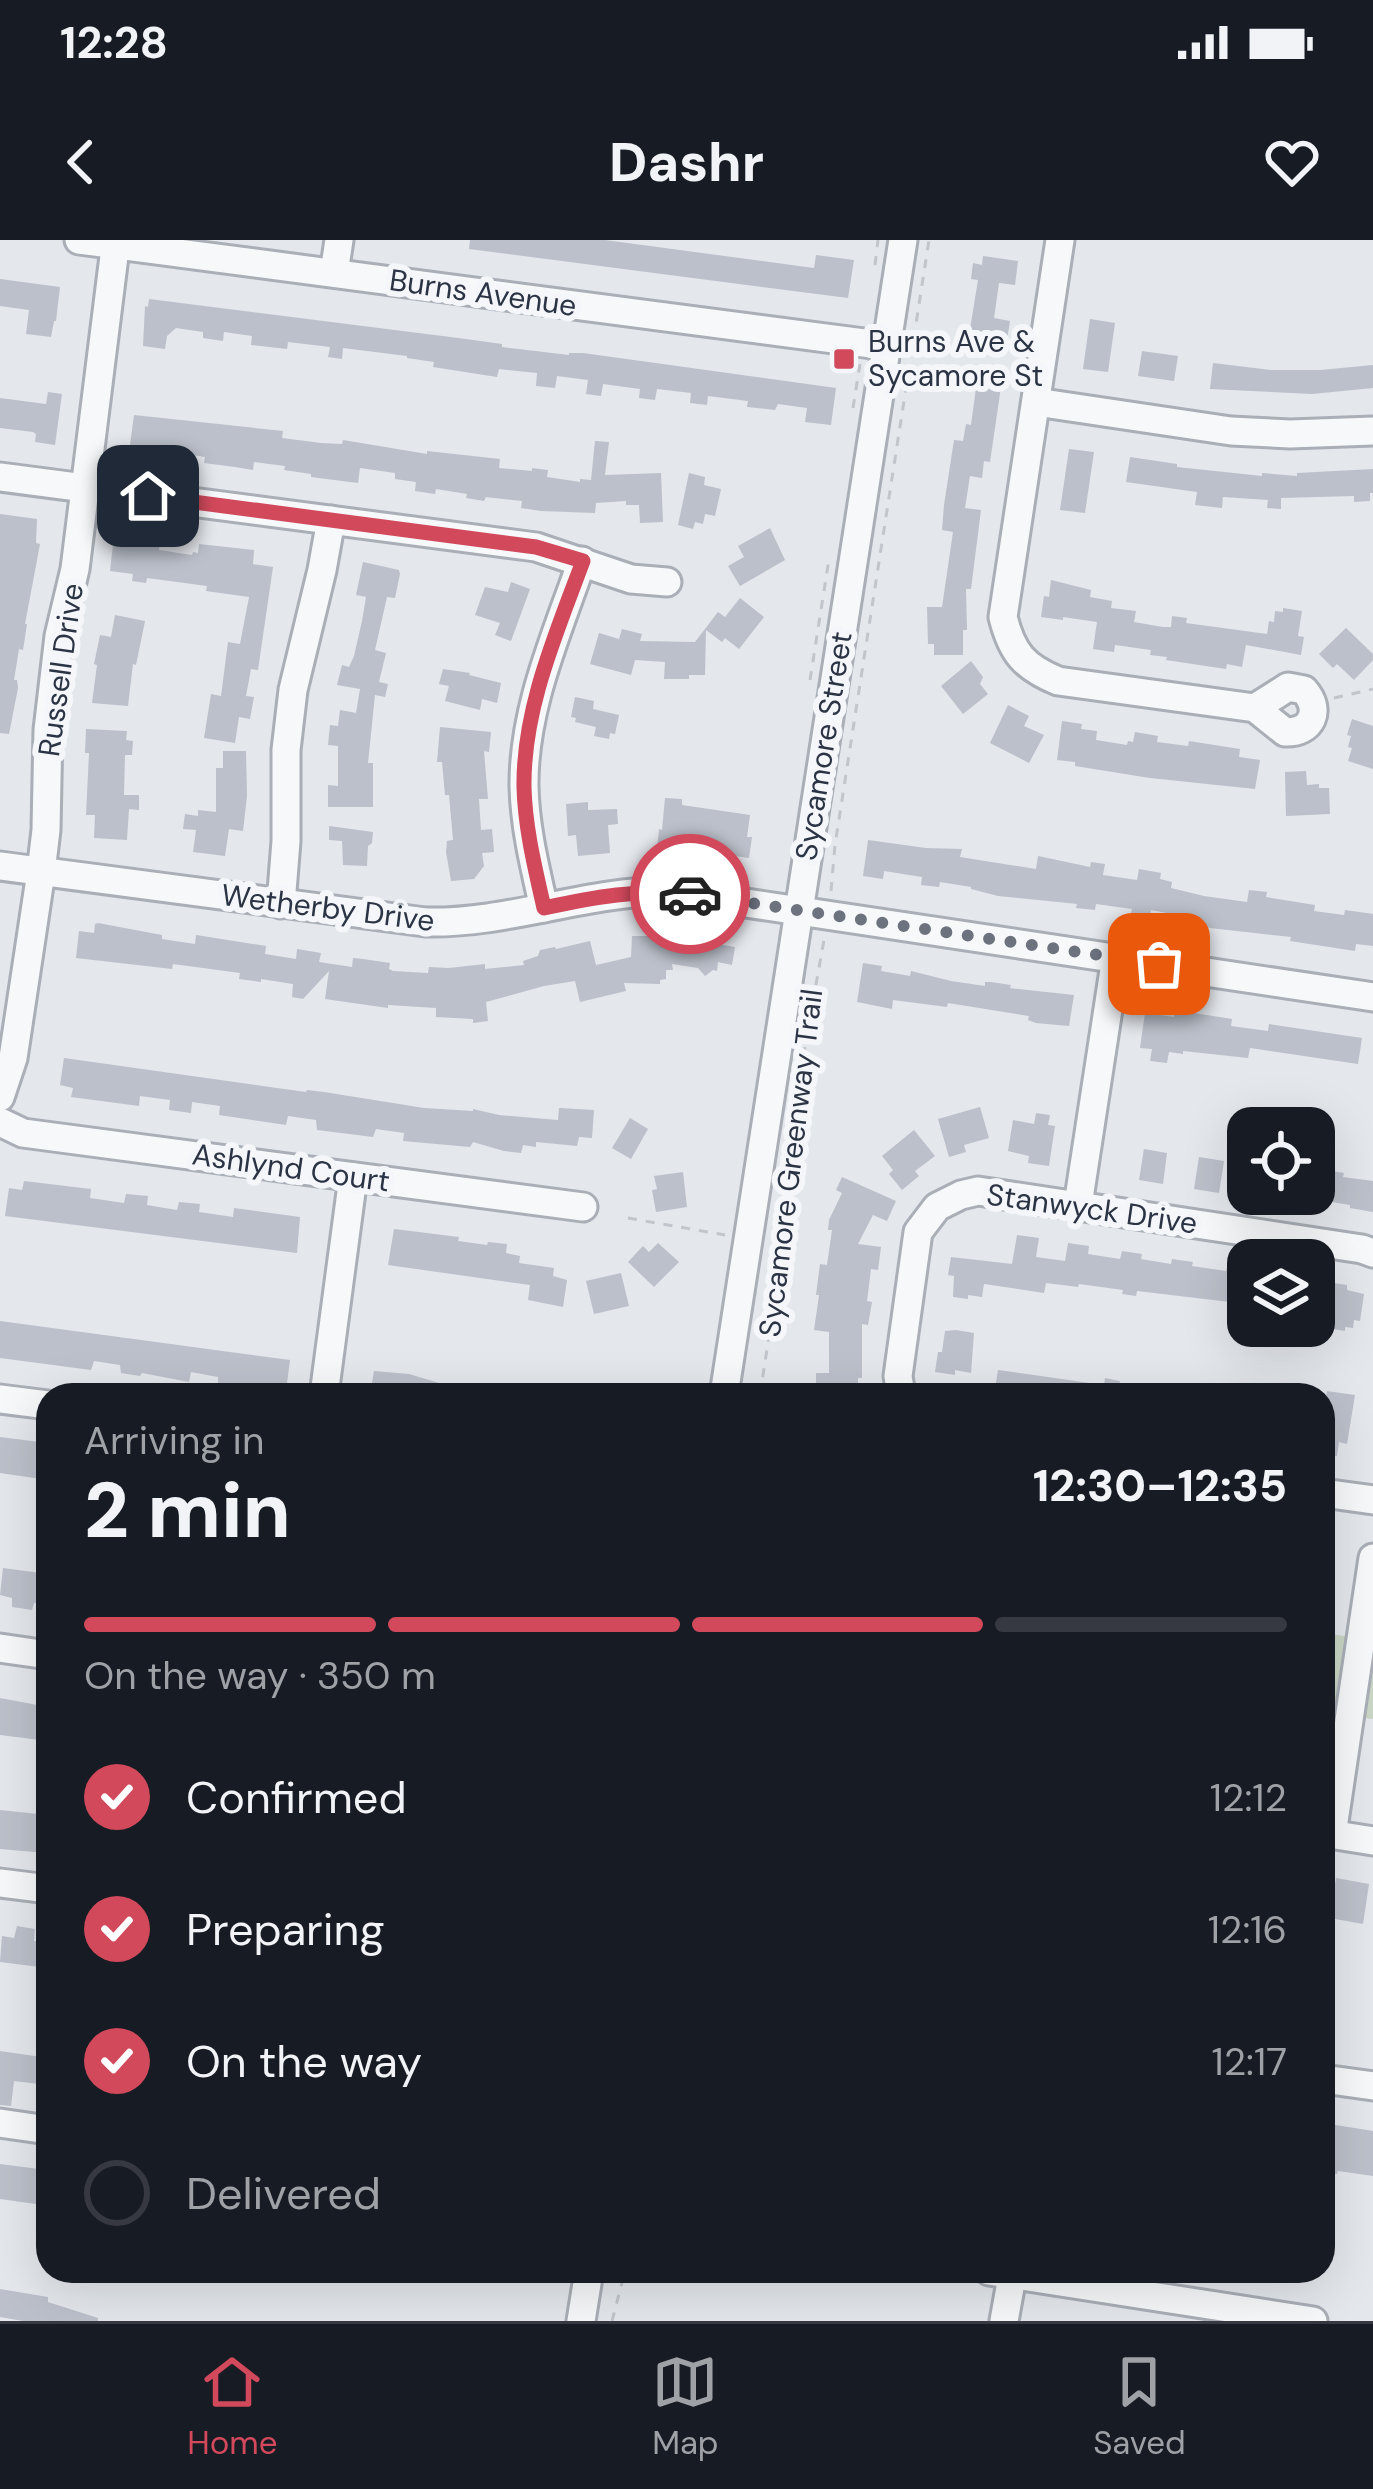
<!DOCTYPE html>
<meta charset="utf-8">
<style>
:root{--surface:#171b24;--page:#20242c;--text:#f1f3f6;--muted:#9ea1a6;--line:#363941;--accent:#d1495b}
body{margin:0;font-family:"DM Sans",sans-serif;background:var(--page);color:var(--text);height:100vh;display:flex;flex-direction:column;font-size:45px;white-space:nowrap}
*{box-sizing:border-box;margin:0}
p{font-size:39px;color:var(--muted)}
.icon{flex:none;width:66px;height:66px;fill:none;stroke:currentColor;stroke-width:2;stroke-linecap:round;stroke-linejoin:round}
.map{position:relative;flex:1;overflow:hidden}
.details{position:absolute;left:36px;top:1143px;width:1299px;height:900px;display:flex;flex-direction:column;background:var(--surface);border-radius:36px;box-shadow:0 12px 48px #0002}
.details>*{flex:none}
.controls{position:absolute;left:1227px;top:867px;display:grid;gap:24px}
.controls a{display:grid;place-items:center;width:108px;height:108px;border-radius:24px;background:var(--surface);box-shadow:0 12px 48px #0002;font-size:60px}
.pin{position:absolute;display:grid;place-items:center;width:102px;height:102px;color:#fff;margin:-51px;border-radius:24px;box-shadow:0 6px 18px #0006}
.courier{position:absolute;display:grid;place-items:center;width:120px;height:120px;margin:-60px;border:9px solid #d1495b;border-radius:50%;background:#fff;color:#222;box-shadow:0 3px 15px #0007}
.summary em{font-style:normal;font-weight:800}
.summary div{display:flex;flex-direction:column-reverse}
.summary{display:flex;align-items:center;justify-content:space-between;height:204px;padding:0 48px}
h1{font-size:78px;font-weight:800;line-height:90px}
.bar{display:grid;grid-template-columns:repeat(4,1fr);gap:18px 12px;align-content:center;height:144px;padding:0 48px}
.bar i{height:15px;border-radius:9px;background:var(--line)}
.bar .selected{background:var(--accent)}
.bar p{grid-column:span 4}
ol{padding:0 48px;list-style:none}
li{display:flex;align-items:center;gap:36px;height:132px}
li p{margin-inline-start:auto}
li .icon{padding:12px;border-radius:50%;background:var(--accent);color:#fff;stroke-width:4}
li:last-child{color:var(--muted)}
li i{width:66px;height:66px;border:6px solid var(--line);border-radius:50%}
.status{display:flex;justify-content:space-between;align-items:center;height:84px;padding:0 60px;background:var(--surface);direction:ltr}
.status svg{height:33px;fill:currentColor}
header{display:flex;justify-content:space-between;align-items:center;height:156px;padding:0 48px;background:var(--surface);font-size:54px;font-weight:800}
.tab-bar{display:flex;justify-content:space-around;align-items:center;height:168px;border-top:3px solid var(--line);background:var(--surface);font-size:33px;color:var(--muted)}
.tab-bar a{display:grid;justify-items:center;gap:6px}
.tab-bar .selected{color:var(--accent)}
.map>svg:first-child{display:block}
.green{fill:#c9d6c5}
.building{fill:#bbc0ca}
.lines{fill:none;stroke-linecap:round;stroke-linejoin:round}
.minor-casing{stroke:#a9aeb7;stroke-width:33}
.path{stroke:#c2c5cb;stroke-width:3;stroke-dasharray:9 9;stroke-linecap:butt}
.minor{stroke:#f7f8fa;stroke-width:27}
.done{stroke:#6c737f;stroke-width:12;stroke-dasharray:0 21.6}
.route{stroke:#d1495b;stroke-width:15}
.poi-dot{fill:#d1495b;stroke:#f4f6f9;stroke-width:4.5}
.labels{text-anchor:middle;stroke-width:12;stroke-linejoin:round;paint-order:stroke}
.street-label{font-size:30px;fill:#2b3445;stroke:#f4f6f9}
.poi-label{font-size:30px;fill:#2b3445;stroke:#f4f6f9;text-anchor:start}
</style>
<div class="status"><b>12:28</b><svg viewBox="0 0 49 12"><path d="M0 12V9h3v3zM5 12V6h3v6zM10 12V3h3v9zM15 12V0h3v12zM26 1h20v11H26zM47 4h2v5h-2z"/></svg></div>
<header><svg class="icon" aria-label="back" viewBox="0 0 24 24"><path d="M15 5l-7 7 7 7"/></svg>Dashr<svg class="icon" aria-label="heart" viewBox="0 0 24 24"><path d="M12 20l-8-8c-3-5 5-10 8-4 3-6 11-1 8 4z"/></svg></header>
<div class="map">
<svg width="1373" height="2081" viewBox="0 0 1373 2081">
<rect width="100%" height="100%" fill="#e4e7ec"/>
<path class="green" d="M1323 1393 1373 1400V1479L1323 1473Z"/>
<g class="building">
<path d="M470 0H605L814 28 816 15 854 20 848 58 469 9Z"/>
<path d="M983 16 1018 21 1015 45 999 43 994 78 1010 81 1006 106 990 103 987 117 966 114 978 40 971 39 973 23 982 25Z"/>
<path d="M0 39 60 47 56 81H54L51 97 26 94 29 70 0 66Z"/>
<path d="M149 59 466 99 502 104V107L569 115V113H583L836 148 831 185 805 182 807 168 778 164 775 170 747 167 748 161 708 156 707 165 690 163 691 153 657 149 655 160 639 158 640 149 603 144 601 156 586 154 588 140 557 136 555 148 536 146 537 133 499 129 497 137 433 127 434 122 407 118V116L343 108 342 119 328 117 330 107 288 102 287 109 251 105 252 96 224 92 223 101 203 98V92L176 88 167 96 165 109 143 106 145 66 148 67Z"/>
<path d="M1090 79 1115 83 1108 132 1083 129Z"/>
<path d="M1142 111 1178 116 1174 141 1138 136Z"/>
<path d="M1213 123 1271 130H1320L1373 125V148L1312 154 1210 149Z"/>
<path d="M973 128 1003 133 990 222 984 221 982 238 970 236 965 268 981 270 971 349H966L967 390H963V415H934V404H928L927 367H942L953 292 942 290 944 265 954 200 963 201 966 184 971 185 976 148 970 147Z"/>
<path d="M48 152 62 154 55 205 35 202 36 194 33 192 0 188V158L46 164Z"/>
<path d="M134 175 283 191 282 198 321 203 342 204 343 200 427 214V211L500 219 499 228 532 231V228L548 230 547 237 580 242V239L591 240 595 201 609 202 605 235 661 233 663 282 640 283 639 265H626V261L596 263 595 273 541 271 521 268 522 261 486 257 484 261 466 258 467 254 436 249 435 254 415 251 416 242 395 239V233L360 228 358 243 311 237V234L284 230 285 226 254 222 253 230 235 227 204 223 205 217 174 212 173 220 152 217 153 210 130 205Z"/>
<path d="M1069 209 1094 212 1085 273 1060 270Z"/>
<path d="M1130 217 1177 224V227L1262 236V233L1297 236V233L1373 229V253H1370V261L1354 262V256L1281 258V269L1267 268 1268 260 1223 257 1222 268 1195 265 1197 252 1126 242Z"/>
<path d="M689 233 705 237 704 245 721 249 715 276 705 274 703 284 695 282 693 289 678 285Z"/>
<path d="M0 274 37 279 36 303 40 304 25 384H27L23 410 19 409 14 440H17L18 448 9 494 0 493Z"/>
<path d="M770 288 785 320 740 346 728 326 744 317 738 306Z"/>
<path d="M139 295 161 298 159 310 192 315 193 312 198 313 199 304 254 310 253 324 273 327 258 430 251 429 246 456 254 457 250 479 239 477 235 503 204 498 211 454 221 456 228 402 240 404 249 357 206 351 207 346 147 338 146 343 132 341 133 334 110 331 114 296 139 300Z"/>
<path d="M363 322 399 330 400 334 395 358 387 357 375 410 386 413 379 442 388 444 385 457 375 455 368 523H373V567H328V545L338 546V506L328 505 330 485 338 486 340 470 356 473 360 449 337 445 342 425 349 427 354 416 362 381 366 357 356 355Z"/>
<path d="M1051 340 1091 350 1090 357 1112 361 1111 368 1136 371 1134 382 1163 387H1171L1172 376 1187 378 1186 383 1267 394 1269 381 1274 382 1275 371 1283 372V368L1302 371 1298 396 1304 397 1301 415 1246 405 1242 427 1227 424 1226 429 1166 420 1167 417 1150 415 1151 410 1115 405 1114 412 1093 409 1097 382 1063 377V380L1041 377 1044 356 1049 357Z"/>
<path d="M511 342 530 349 511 401 495 395 500 383 475 375 485 347 508 352Z"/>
<path d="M740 358 764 377 739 409 725 398 722 402 706 390 705 435H689V439H664L665 422 635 420 631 435 590 424 599 393 619 399 622 389 642 394 640 401 695 402 718 372 725 377Z"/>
<path d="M115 375 145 381 136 425 133 424 128 466 92 463 97 425 94 424 100 395 111 397Z"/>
<path d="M1346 388 1373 414V420L1354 440 1337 424 1333 428 1319 414Z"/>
<path d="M971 421 983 437 980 444 988 454 963 474 941 446Z"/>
<path d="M443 429 470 433 469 435 501 443 497 463 482 459 480 470 445 461 449 446 439 444Z"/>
<path d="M575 457 594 461 593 469 619 475 615 494 610 493 609 499 594 496 596 487 575 482 576 478 571 477Z"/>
<path d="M1008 465 1029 476 1024 486 1044 495 1029 523 990 503Z"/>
<path d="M1352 479 1373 486V529L1348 521 1352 508 1348 507 1351 496 1347 495Z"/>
<path d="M1062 481 1082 484 1081 489 1097 491 1096 500 1127 505 1128 501 1133 502 1135 492 1158 496 1157 502 1188 506 1189 501 1240 509 1239 517 1260 520 1255 549 1150 538 1075 526V522L1057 520Z"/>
<path d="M440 487 491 492 489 512 484 511 488 559H479L481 590 492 589 494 612 482 613 484 626 474 639 451 641 446 612 447 601 453 600 449 555H445L442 522H437Z"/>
<path d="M86 489 127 491 126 500 133 501 132 515H125L124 555H139V570L129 569 127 600 94 598 95 575H86L89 513H85Z"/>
<path d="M223 511H246L247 556 243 591 229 589 225 616 193 612 196 590 183 589 185 574 198 576V570L216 572V528H223Z"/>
<path d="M1306 531 1307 545 1319 544V548H1329L1330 574 1286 576 1285 532Z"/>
<path d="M665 558 682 559V565L750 575 747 597H752L749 618 728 615 729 609 688 602 687 605 680 604 679 611 657 609 659 589 662 590Z"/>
<path d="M588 562V570L617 569 618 584 608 585 610 613 578 616 576 595 568 596 566 564Z"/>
<path d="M329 586 373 592 372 603 368 606 367 626 343 625 342 601 329 600Z"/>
<path d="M868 600 926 608 962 609 960 617 1036 629 1038 616 1090 627 1091 622 1105 624 1103 635 1137 640 1139 629 1161 633 1160 639 1172 642 1171 648 1204 656 1247 662 1249 650 1267 652 1266 657 1315 665 1314 671 1344 675 1345 670 1373 674V706L1356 704 1355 711 1290 701 1291 697 1210 688 1198 683 1182 681 1183 676 1151 670 1150 676 1131 673 1132 669 1096 664 1095 670 1076 668 1077 664 998 656 971 649V647L940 642 939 647 921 645 922 637 884 631 883 639 863 636Z"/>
<path d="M98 683 162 695V699L195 704 196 695 266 706 265 714 296 719 297 709 321 713 319 722 352 727 353 718 363 719 390 723 389 729 393 731 428 733 429 727 449 728 485 724V729L524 725 523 721 538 716 540 710 555 707 556 709 590 701 596 725 631 717 632 696H655L654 703 696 704 700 701 735 707 732 725 718 722 717 731 713 730 705 736 698 728 672 724 673 730H666V739L660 740V744L624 743 626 751 580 762 575 741 544 746 486 762 488 781 473 783V779L436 777V768L388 765V768L325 759 329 731 303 759 292 757 293 744 261 739V742L239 739 240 733 173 724 172 729 76 718 79 691 94 693 95 684Z"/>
<path d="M863 723 882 726 881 731 910 736 911 731 951 741 985 746V742H991L1011 745 1010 748 1074 755 1069 786 1036 783 1028 780 1029 776 948 763 947 767 893 760 892 769 857 762Z"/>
<path d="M1175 770 1232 779 1231 786 1268 791 1269 784 1362 798 1358 824 1250 808 1248 818 1183 811V814L1169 812 1167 823 1150 821 1152 809 1140 808 1145 773 1174 777Z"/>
<path d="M64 818 306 852 307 850 324 852 424 868 473 871V869L499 875 558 880 559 868 594 870 592 898 579 897 577 906 536 902V907L523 905 521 913 504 911 473 902 470 907 403 901 404 893 376 889 373 897 317 890 316 880 288 876 286 885 219 875 220 866 192 862 191 873 169 870 170 860 140 856 139 866 71 857 73 848 60 845Z"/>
<path d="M980 867 989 898 964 905 966 912 949 917 938 879Z"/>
<path d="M1036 873 1050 875 1048 885 1055 886 1049 926 1028 923 1029 916 1008 911 1013 880 1034 884Z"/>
<path d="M630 878 648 889 631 919 612 908Z"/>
<path d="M914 890 935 916 915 931 919 936 902 950 889 934 893 930 882 916Z"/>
<path d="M1144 909 1167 913 1163 944 1139 940Z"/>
<path d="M1199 917 1224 921 1219 953 1194 949Z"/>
<path d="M1314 928 1344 933 1343 937 1373 941V972L1350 968V965L1314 959Z"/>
<path d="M683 932 687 967 656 972 652 950 657 949 654 936Z"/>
<path d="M842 937 896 961 887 981 873 975 858 1004 881 1007 878 1030 871 1029 867 1061 872 1062 868 1085 862 1084V1138H858V1153H828L829 1149H816V1133H829V1092L814 1090 819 1055H816L820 1024 827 1025 832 990H828L829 980 842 953 836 950Z"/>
<path d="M24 941 91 949 90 958 124 963 126 954 148 956 147 965 177 970 179 962 200 964 199 972 233 977 234 968 300 977 297 1013 5 976 9 948 22 950Z"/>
<path d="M394 989 459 997 458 1001 487 1005 488 1002 507 1004 506 1013 520 1016 519 1023 554 1028 553 1036 567 1040 563 1067 528 1060 530 1045 388 1025Z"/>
<path d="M1017 995 1039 998 1036 1017 1065 1021 1068 1003 1089 1006 1088 1014 1120 1019 1122 1011 1142 1014 1141 1019 1171 1024 1172 1019 1193 1022 1192 1026 1226 1031 1227 1028 1248 1031V1074L1246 1076 1228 1074 1230 1062 1137 1051 1136 1056 1122 1054 1123 1050 1079 1044 1078 1047 1046 1043 1044 1053 984 1044 982 1057 968 1055V1059L953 1057 954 1036 948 1035 951 1017 1012 1024Z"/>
<path d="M658 1003 679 1022 654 1047 628 1022 643 1006 649 1012Z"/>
<path d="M621 1033 629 1066 594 1074 586 1041Z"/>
<path d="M1314 1040 1347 1045V1050L1364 1054 1360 1081 1354 1080 1353 1088 1345 1087V1091L1327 1088 1330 1067 1314 1065Z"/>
<path d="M0 1081 290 1120 286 1151 284 1155H280L265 1153V1151L218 1146V1137L191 1132 189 1142 142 1133 140 1136 121 1133 120 1125 94 1121 91 1130 0 1118Z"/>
<path d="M956 1090 974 1093 971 1133 955 1130V1135L935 1132 938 1112H942L945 1091Z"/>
<path d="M998 1130 1104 1145 1105 1138 1120 1141 1118 1155H994Z"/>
<path d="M374 1131 409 1134 466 1151V1155H370Z"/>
<path d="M1327 1151 1355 1155 1347 1204 1339 1202 1337 1216 1323 1214V1175Z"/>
<path d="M0 1197 40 1202 41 1211 48 1212V1240L0 1233Z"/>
<path d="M3 1328 48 1334V1364L34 1363 32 1370 12 1367V1358L0 1355Z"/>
<path d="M0 1458 48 1467V1501L0 1495Z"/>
<path d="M0 1570 48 1575 46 1613 0 1609Z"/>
<path d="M1336 1638 1369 1644 1363 1684 1330 1678Z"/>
<path d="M17 1686 35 1689 34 1701 48 1703V1728L0 1722 2 1696 14 1698Z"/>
<path d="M0 1811 48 1818V1845L14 1841 11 1866 0 1865Z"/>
<path d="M1323 1883 1373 1891V1936L1338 1931 1337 1934 1323 1932Z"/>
<path d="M0 1924 47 1930 43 1965 0 1959Z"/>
<path d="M0 2049 48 2057V2062L98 2078V2081H23L0 2077Z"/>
</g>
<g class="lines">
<g class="minor-casing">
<g id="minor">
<path d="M79 0 887 106"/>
<path d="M1060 0 1003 377C1012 413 1024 427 1058 441L1255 468 1285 492C1312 493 1322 470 1304 450L1288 447 1255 468"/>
<path d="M334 33 339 0"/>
<path d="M1036 162 1231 191 1290 194 1373 191"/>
<path d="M0 237 536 307 631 339 667 342"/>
<path d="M0 626 425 682C507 684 584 652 666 651L1373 757"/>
<path d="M281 664 286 601V510L293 450 322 330 331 280"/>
<path d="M544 668C535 628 525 588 524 547 523 468 557 394 582 321"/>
<path d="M0 857 13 818 41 632 46 590 48 490 59 396 75 329 116 0"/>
<path d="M0 882 23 893 583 967"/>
<path d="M1078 965 1116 717"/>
<path d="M324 1155 353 937"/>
<path d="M724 1155C782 770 845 385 903 0"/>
<path d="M901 1155 898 1136 918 992 937 967 961 955 978 951 1362 1009 1373 1013"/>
<path d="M0 1159 48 1165"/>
<path d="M1323 1253 1373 1260"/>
<path d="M0 1408 48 1415"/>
<path d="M1323 1593 1373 1601"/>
<path d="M1332 1595 1373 1318"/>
<path d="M0 1643 48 1649"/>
<path d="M1323 1839 1373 1846"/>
<path d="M0 1883 48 1890"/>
<path d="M989 2031 1313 2081"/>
<path d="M581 2081 589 2031"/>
<path d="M1004 2081 1013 2031"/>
</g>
</g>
<g class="path">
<path d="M875 25 878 0"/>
<path d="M853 168 860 124"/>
<path d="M810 440 829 319"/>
<path d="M1334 458 1373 449"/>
<path d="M831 651 835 605 929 0"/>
<path d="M628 978 725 995"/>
<path d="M760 1155 800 893 805 805 824 700"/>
<path d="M612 2081 625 2031"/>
</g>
<use href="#minor" class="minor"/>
</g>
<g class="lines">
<path class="done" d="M690 654 1159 724"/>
<path class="route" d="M148 256 536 307 583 321C556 394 523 469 524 547 525 588 535 628 544 668 594 657 639 649 690 654"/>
</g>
<rect class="poi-dot" x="832" y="107" width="24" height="24" rx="6"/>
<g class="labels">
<g class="street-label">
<text transform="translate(483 53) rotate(8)" y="10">Burns Avenue</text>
<text transform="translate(61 430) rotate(-82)" y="10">Russell Drive</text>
<text transform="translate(824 506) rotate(-81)" y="10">Sycamore Street</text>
<text transform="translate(328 668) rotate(7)" y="10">Wetherby Drive</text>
<text transform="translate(791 923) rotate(-83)" y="10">Sycamore Greenway Trail</text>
<text transform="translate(291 928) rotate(8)" y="10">Ashlynd Court</text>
<text transform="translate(1092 969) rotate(8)" y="10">Stanwyck Drive</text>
</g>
<g class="poi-label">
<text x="868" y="112">Burns Ave &amp;<tspan x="868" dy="34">Sycamore St</tspan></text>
</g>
</g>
</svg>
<div class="controls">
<a><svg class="icon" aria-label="locate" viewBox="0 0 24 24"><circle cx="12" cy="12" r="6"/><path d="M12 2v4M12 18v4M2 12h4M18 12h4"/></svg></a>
<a><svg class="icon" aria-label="layers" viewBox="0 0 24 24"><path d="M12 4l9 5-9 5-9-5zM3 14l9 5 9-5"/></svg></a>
</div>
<div class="pin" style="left:1159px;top:724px;background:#ea580c"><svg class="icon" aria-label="bag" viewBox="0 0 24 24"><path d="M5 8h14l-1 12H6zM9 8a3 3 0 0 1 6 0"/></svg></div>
<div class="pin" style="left:148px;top:256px;background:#1f2937"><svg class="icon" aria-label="home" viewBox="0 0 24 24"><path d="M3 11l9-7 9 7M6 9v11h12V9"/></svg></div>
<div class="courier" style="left:690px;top:654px"><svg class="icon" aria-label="car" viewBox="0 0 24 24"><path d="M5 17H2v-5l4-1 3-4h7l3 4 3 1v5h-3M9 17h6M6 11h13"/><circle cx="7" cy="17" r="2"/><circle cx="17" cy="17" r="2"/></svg></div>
<section class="details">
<div class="summary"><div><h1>2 min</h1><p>Arriving in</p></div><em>12:30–12:35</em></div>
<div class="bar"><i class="selected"></i><i class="selected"></i><i class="selected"></i><i></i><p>On the way · 350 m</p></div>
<ol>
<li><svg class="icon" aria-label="check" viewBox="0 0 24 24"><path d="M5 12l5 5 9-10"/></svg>Confirmed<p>12:12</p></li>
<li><svg class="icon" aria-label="check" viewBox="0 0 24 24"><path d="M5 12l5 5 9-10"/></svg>Preparing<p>12:16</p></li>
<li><svg class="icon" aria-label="check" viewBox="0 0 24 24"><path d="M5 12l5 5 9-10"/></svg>On the way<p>12:17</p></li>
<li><i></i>Delivered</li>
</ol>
</section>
</div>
<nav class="tab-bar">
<a class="selected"><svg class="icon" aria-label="home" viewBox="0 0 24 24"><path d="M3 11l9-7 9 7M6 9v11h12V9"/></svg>Home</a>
<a><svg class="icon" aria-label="map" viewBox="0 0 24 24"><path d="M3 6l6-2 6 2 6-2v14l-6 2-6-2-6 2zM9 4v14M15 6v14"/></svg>Map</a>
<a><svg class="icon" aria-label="saved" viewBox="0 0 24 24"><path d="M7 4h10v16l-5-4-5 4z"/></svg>Saved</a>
</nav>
